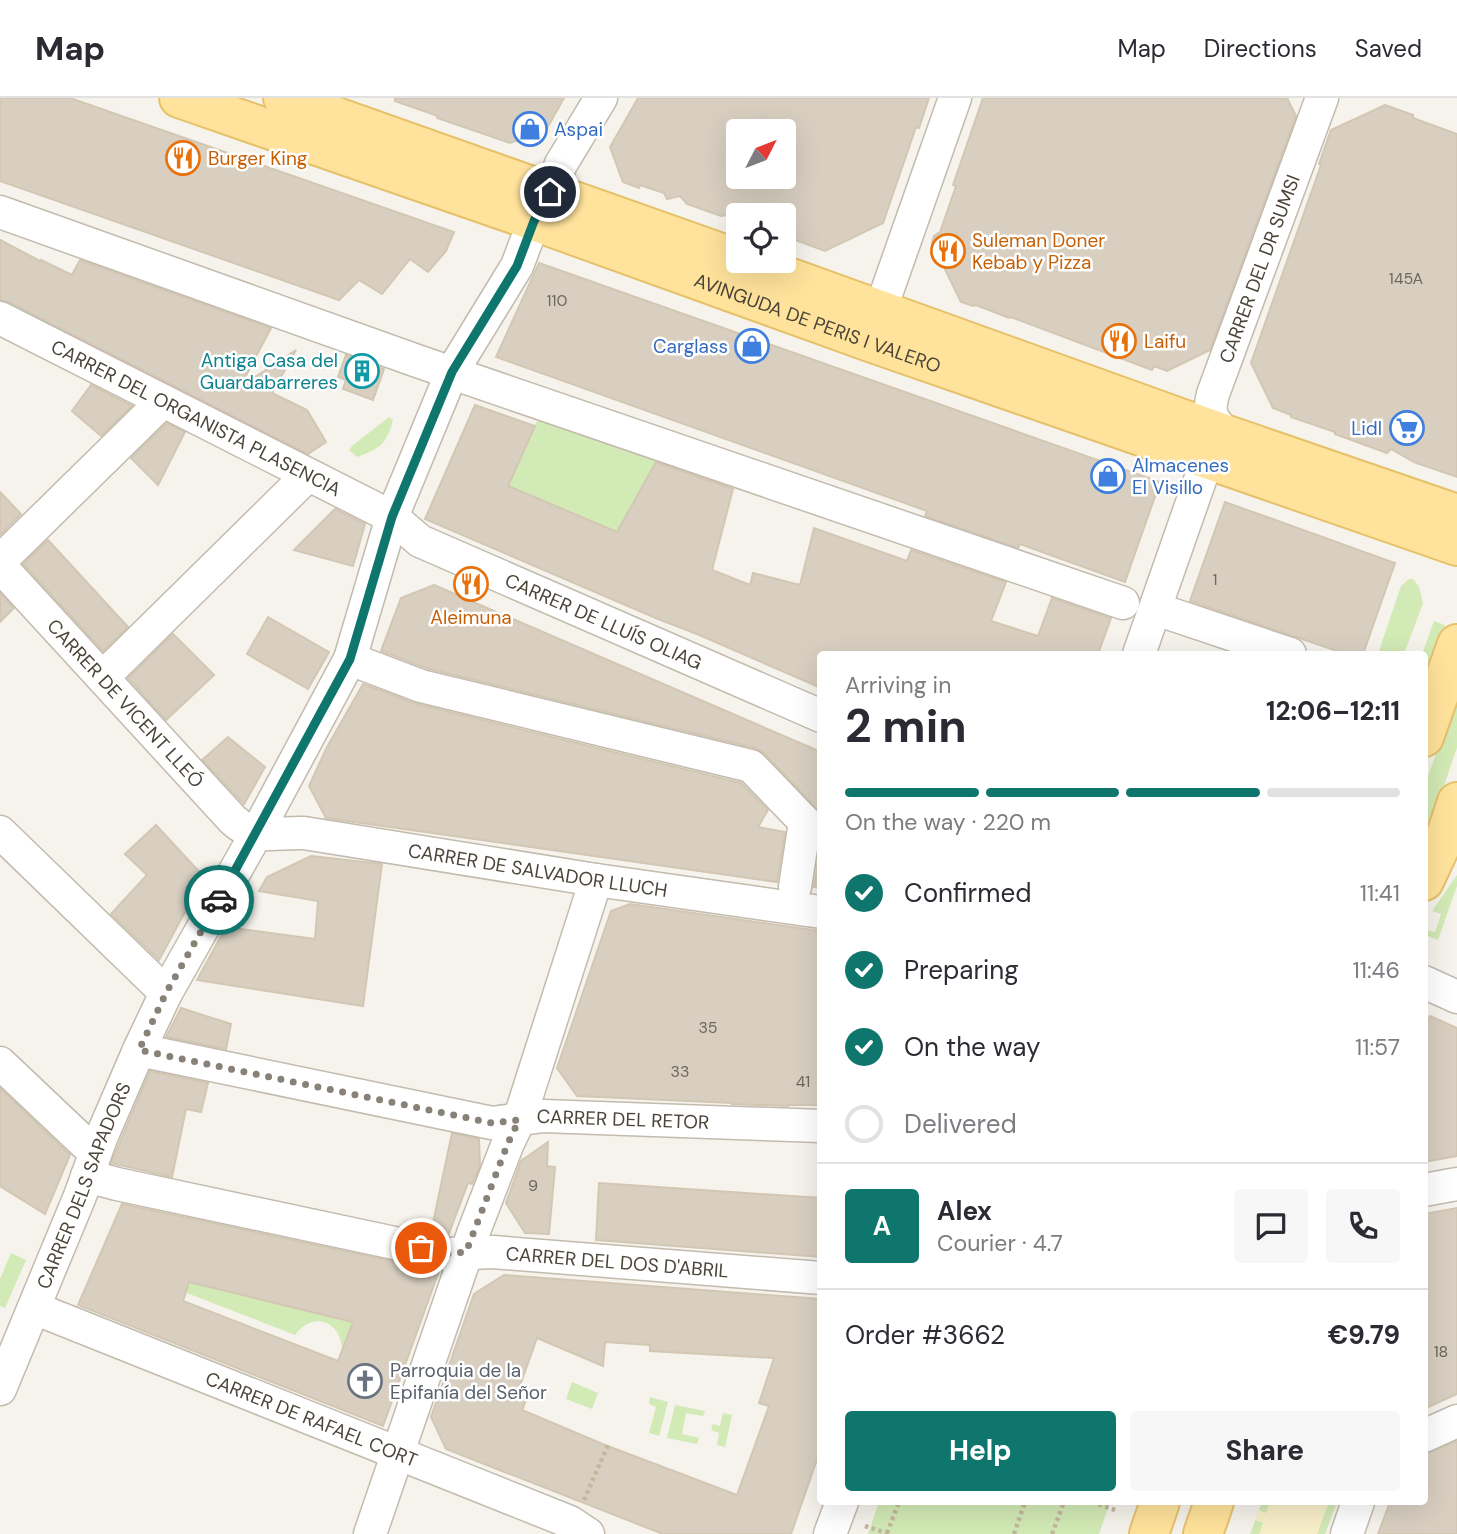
<!DOCTYPE html>
<meta charset="utf-8">
<style>
:root{--surface:#fff;--page:#f7f7f7;--text:#2b2b33;--muted:#7c7c81;--line:#e1e1e2;--accent:#0f766e}
body{margin:0;font-family:"DM Sans",sans-serif;background:var(--page);color:var(--text);height:100vh;display:flex;flex-direction:column;font-size:26px;white-space:nowrap}
*{box-sizing:border-box;margin:0}
p{font-size:23px;color:var(--muted)}
.icon{flex:none;width:38px;height:38px;fill:none;stroke:currentColor;stroke-width:2;stroke-linecap:round;stroke-linejoin:round}
.map{position:relative;flex:1;overflow:hidden}
.panel{position:absolute;left:817px;top:553px;width:611px;height:854px;display:flex;flex-direction:column;background:var(--surface);border-radius:7px;box-shadow:0 7px 28px #0002}
.panel>*{flex:none}
.needle{width:46px;rotate:48deg}
.fabs{position:absolute;left:726px;top:21px;display:grid;gap:14px}
.fabs a{display:grid;place-items:center;width:70px;height:70px;border-radius:7px;background:var(--surface);box-shadow:0 7px 28px #0002;font-size:35px}
.pin{position:absolute;display:grid;place-items:center;width:60px;height:60px;color:#fff;margin:-30px;border:4px solid #fff;border-radius:50%;box-shadow:0 2px 7px #0007}
.courier{position:absolute;display:grid;place-items:center;width:70px;height:70px;margin:-35px;border:5px solid #0f766e;border-radius:50%;background:#fff;color:#222;box-shadow:0 2px 9px #0007}
.summary em{font-style:normal;font-weight:700}
.summary div{display:flex;flex-direction:column-reverse}
.summary{display:flex;align-items:center;justify-content:space-between;height:119px;padding:0 28px}
h1{font-size:46px;font-weight:700;line-height:52px}
.bar{display:grid;grid-template-columns:repeat(4,1fr);gap:10px 7px;align-content:center;height:84px;padding:0 28px}
.bar i{height:9px;border-radius:5px;background:var(--line)}
.bar .active{background:var(--accent)}
.bar p{grid-column:span 4}
.line{display:flex;align-items:center;gap:18px;padding:0 28px;border-top:2px solid var(--line)}
.line div{flex:1}
.round{display:grid;place-items:center;flex:none;width:74px;height:74px;border-radius:7px;background:var(--page)}
ol{padding:0 28px;list-style:none}
li{display:flex;align-items:center;gap:21px;height:77px}
li p{margin-inline-start:auto}
li .icon{padding:7px;border-radius:50%;background:var(--accent);color:#fff;stroke-width:4}
li:last-child{color:var(--muted)}
li i{width:38px;height:38px;border:4px solid var(--line);border-radius:50%}
.button{display:flex;gap:14px;margin-top:auto;padding:14px 28px}
.button a{flex:1;height:80px;border-radius:7px;background:var(--accent);color:#fff;font-size:28px;font-weight:700;line-height:80px;text-align:center}
.button a+a{background:var(--page);color:var(--text)}
header{display:flex;align-items:center;gap:42px;box-sizing:border-box;height:98px;padding:0 35px;background:var(--surface);border-bottom:2px solid var(--line)}
header strong{font-size:33px}
nav{display:flex;gap:38px;margin-inline-start:auto;font-size:24px}
.map>svg:first-child{display:block}
.green{fill:#d2eab5}
.sand{fill:#f9efc9}
.building{fill:#d8cfc1;stroke:#d3c7b4;stroke-width:2;fill-rule:evenodd}
.lines{fill:none;stroke-linecap:round;stroke-linejoin:round}
.minor-casing{stroke:#c2bbae;stroke-width:35}
.major-casing{stroke:#e6c16a;stroke-width:42}
.path{stroke:#c4b79f;stroke-width:4.5;stroke-dasharray:3.5 3.5;stroke-linecap:butt}
.minor{stroke:#fff;stroke-width:32}
.major{stroke:#ffe39c;stroke-width:38}
.done{stroke:#878178;stroke-width:7;stroke-dasharray:0 12.6}
.route{stroke:#0f766e;stroke-width:9}
.labels{text-anchor:middle;stroke-width:5;stroke-linejoin:round;paint-order:stroke}
.number-label{font-size:16px;fill:#6e675b}
.shop-label{font-size:19px;fill:#366cbe;stroke:#fff;text-anchor:start}
.food-label{font-size:19px;fill:#c56008;stroke:#fff;text-anchor:start}
.street-label{font-size:19px;fill:#4b4439;stroke:#fff}
.culture-label{font-size:19px;fill:#0d838f;stroke:#fff;text-anchor:end}
.worship-label{font-size:19px;fill:#5b616d;stroke:#fff;text-anchor:start}
</style>
<header>
<strong>Map</strong>
<nav><a>Map</a><a>Directions</a><a>Saved</a></nav>
</header>
<div class="map">
<svg width="1457" height="1436" viewBox="0 0 1457 1436">
<rect width="100%" height="100%" fill="#f6f3ec"/>
<g class="green">
<path d="M541 314 660 358 617 434 508 388Z"/>
<path d="M389 319 393 322C387 346 379 351 357 359L349 352 352 348Z"/>
<path d="M1409 481H1413L1419 489 1423 505 1404 556H1378L1401 488Z"/>
<path d="M1434 523 1445 527 1426 580 1425 579 1424 556H1422Z"/>
<path d="M1457 595V650L1425 742V687Z"/>
<path d="M1457 777V788L1438 842 1425 837V832L1435 834 1441 816 1432 813Z"/>
<path d="M11 1155 26 1162 5 1210 0 1208V1181Z"/>
<path d="M143 1178 221 1185 274 1205 353 1224 342 1253C342 1223 313 1212 295 1237Z"/>
<path d="M572 1284 598 1295 592 1311 566 1301Z"/>
<path d="M650 1299 668 1304 659 1338 649 1335 656 1309 649 1306Z"/>
<path d="M675 1307 705 1313 703 1318 686 1315 682 1336 699 1340 697 1346 667 1340Z"/>
<path d="M723 1315 732 1317 725 1349 717 1347 719 1335 711 1332 713 1326 720 1328Z"/>
<path d="M879 1404H1110L1099 1436H868Z"/>
<path d="M1262 1404H1337L1325 1436H1250Z"/>
</g>
<path class="sand" d="M1270 1404H1329L1317 1436H1259L1263 1425 1255 1422 1259 1412 1266 1415Z"/>
<g class="building">
<path d="M0 0H70L454 134 446 153 428 174 410 161 382 196 359 182 339 202 0 83Z"/>
<path d="M395 0H564L546 32 510 45 437 20 438 18 395 3Z"/>
<path d="M638 0H929L919 30 916 29 883 125 825 153 784 138V117H738V121L728 117 721 118 687 106 680 98 667 101 664 95 640 87 639 90 623 84 610 49ZM738 33H784V79H738Z"/>
<path d="M983 0H1287L1296 18 1210 252 1167 273 1154 268 1152 272 1011 219 1009 220 976 207 973 208 961 204 932 145 934 138 940 134 956 88 953 87Z"/>
<path d="M1385 7 1413 17V20L1457 36V379L1414 364 1391 351 1387 355 1335 336V334L1291 319V317L1273 310 1251 265 1321 67 1319 66 1331 32Z"/>
<path d="M0 142 40 163 41 162 72 177 80 162 271 230 240 289 296 252 272 295 307 312 326 344 308 356 8 204 0 202Z"/>
<path d="M539 165 1160 384 1125 484 1020 446 1018 450 925 418 927 413 496 259Z"/>
<path d="M346 257 384 271 373 302 343 291 346 282 338 279Z"/>
<path d="M91 287 132 308 101 338 72 313Z"/>
<path d="M475 307 535 328 508 388 617 434 656 364 733 391 712 472 750 487 753 475 800 487 814 430 907 463 911 452 1006 484 991 523 1038 538 1052 500 1111 520 1098 556H821V590L697 536 658 521 425 421Z"/>
<path d="M167 325 185 334 158 387 131 360Z"/>
<path d="M0 394 21 416 0 437Z"/>
<path d="M1225 404 1395 465 1363 556H1346L1190 503Z"/>
<path d="M335 411 365 426 353 468 294 452Z"/>
<path d="M48 442 128 529 103 553 23 466Z"/>
<path d="M434 487 821 654V715L764 655 755 650 426 570 381 553 401 500Z"/>
<path d="M0 495 14 510 0 524Z"/>
<path d="M268 519 329 554 308 591 247 556Z"/>
<path d="M173 536 214 577 166 622 128 580Z"/>
<path d="M363 586 417 606 741 685 768 712 758 729 785 734 777 784 326 720 309 688 326 651Z"/>
<path d="M228 639 265 669 244 706 202 662Z"/>
<path d="M156 727 204 779 159 862 111 816 147 777 125 756Z"/>
<path d="M821 742V790L814 789Z"/>
<path d="M311 758 382 766 363 908 197 882 226 829 315 841 318 803 259 793 267 779Z"/>
<path d="M630 806 821 833V1007H788V1008L732 1006V1005L577 998 557 970 611 813Z"/>
<path d="M181 910 231 926 226 951 166 939Z"/>
<path d="M1430 918 1457 930V1058L1424 1064V934Z"/>
<path d="M150 973 208 985 201 1014 186 1011 172 1079 111 1065Z"/>
<path d="M0 990 70 1057 45 1116 0 1088Z"/>
<path d="M452 1035 479 1041 480 1068 472 1086 468 1085 448 1138 431 1134Z"/>
<path d="M548 1044 547 1068 555 1069 549 1136 525 1135 506 1105 521 1063Z"/>
<path d="M599 1085 821 1100V1159L596 1142Z"/>
<path d="M122 1106 439 1173 383 1328 78 1207ZM189 1184 353 1224 338 1263 183 1203Z"/>
<path d="M1457 1110V1296L1424 1311V1116Z"/>
<path d="M504 1177 821 1201V1350L791 1436H663L446 1351 431 1319 474 1196ZM537 1240 603 1268 605 1244 650 1247V1253L774 1260 759 1305 769 1308 737 1397 605 1347 522 1312 527 1300 517 1296Z"/>
<path d="M1457 1343V1436H1378L1390 1404H1424V1357Z"/>
</g>
<g class="lines">
<g class="minor-casing">
<g id="minor">
<path d="M0 114 420 264 1123 505"/>
<path id="s1" d="M0 220 392 419 420 443 821 618"/>
<path d="M873 233 955 0"/>
<path id="s2" d="M1227 337C1213 322 1207 317 1213 296L1322 0"/>
<path d="M0 463 163 303"/>
<path id="s3" d="M0 468 233 722C256 743 276 734 304 735L596 782 821 814"/>
<path d="M1156 511 1290 556"/>
<path d="M1139 556 1207 362"/>
<path d="M350 561 421 588 751 668 805 724 795 789"/>
<path d="M103 579 308 377"/>
<path d="M0 734 166 895"/>
<path d="M1424 884 1457 899"/>
<path id="s4" d="M139 952 492 1025 543 1018 821 1028"/>
<path d="M0 965 95 1055"/>
<path id="s5" d="M87 1078 117 1086 446 1156 493 1154 821 1180"/>
<path d="M1424 1092 1457 1086"/>
<path id="s6" d="M34 1210 570 1424 588 1436"/>
<path id="s7" d="M0 1291 80 1098 101 1040 139 952 166 895 256 736 350 561 392 419 452 274 517 168 534 123 550 94 561 66 601 0"/>
<path d="M1424 1338 1457 1323"/>
<path d="M370 1436 474 1133 508 1045 519 1022 596 782"/>
<path d="M830 1436 842 1404"/>
<path d="M1347 1436 1358 1404"/>
</g>
</g>
<g class="major-casing">
<g id="major">
<path id="s8" d="M179 0 534 123 870 244 1457 448"/>
<path d="M283 0 738 161"/>
<path d="M744 163 1227 337 1457 416"/>
<path d="M1424 639 1457 546"/>
<path d="M1424 783 1447 734 1457 704"/>
<path d="M1149 1436 1160 1404"/>
<path d="M1203 1436 1214 1404"/>
</g>
</g>
<g class="path">
<path d="M584 1402 608 1347"/>
<path d="M1092 1404 1115 1412"/>
<path d="M865 1428 889 1436"/>
<path d="M887 1435 899 1404"/>
<path d="M1014 1436 1025 1404"/>
<path d="M1052 1436 1064 1404"/>
</g>
<use href="#minor" class="minor"/>
<use href="#major" class="major"/>
</g>
<g class="lines">
<path class="done" d="M219 802 166 895 139 952 492 1025 519 1022 508 1045 466 1154 446 1156 421 1150"/>
<path class="route" d="M219 802 350 561 392 419 452 274 517 168 534 123 550 94"/>
</g>
<defs>
<g id="shop-ring" transform="scale(1.75)"><circle r="9.5" fill="#fff" stroke="#3f7fe0" stroke-width="1.5"/><path d="M-5-2.5h2.3a2.7 3.5 0 0 1 5.4 0H5L5.5 6h-11ZM-1.5-2.5h3a1.5 2.3 0 0 0-3 0Z" fill="#3f7fe0"/></g>
<g id="restaurant-ring" transform="scale(1.75)"><circle r="9.5" fill="#fff" stroke="#e8710a" stroke-width="1.5"/><path d="M-5-6h1v4h1v-4h1v4h1v-4h1v5L-1.5 .5V6h-2V.5L-5-1ZM5-6V6H3V1.5H1.5Q1.5-4 5-6Z" fill="#e8710a"/></g>
<g id="building-ring" transform="scale(1.75)"><circle r="9.5" fill="#fff" stroke="#0f9aa8" stroke-width="1.5"/><path d="M-4-6H4V6H1V3H-1V6H-4ZM-2.5-4.3h1.7v1.8h-1.7ZM.8-4.3h1.7v1.8H.8ZM-2.5-1h1.7V.8h-1.7ZM.8-1h1.7V.8H.8Z" fill="#0f9aa8"/></g>
<g id="supermarket-ring" transform="scale(1.75)"><circle r="9.5" fill="#fff" stroke="#3f7fe0" stroke-width="1.5"/><path d="M-6-5.5h2.5l.6 2H6L4.5 2H-2.5L-4.4-4H-6ZM-1.5 3.2a1.3 1.3 0 1 0 .1 0ZM3 3.2a1.3 1.3 0 1 0 .1 0Z" fill="#3f7fe0"/></g>
<g id="church-ring" transform="scale(1.75)"><circle r="9.5" fill="#fff" stroke="#6b7280" stroke-width="1.5"/><path d="M-1.2-6h2.4v3.5h3.3v2.4h-3.3V6h-2.4V-.1h-3.3v-2.4h3.3Z" fill="#6b7280"/></g>
</defs>
<g fill-rule="evenodd">
<use href="#shop-ring" x="530" y="31"/>
<use href="#restaurant-ring" x="183" y="60"/>
<use href="#restaurant-ring" x="948" y="153"/>
<use href="#restaurant-ring" x="1119" y="243"/>
<use href="#shop-ring" x="752" y="248"/>
<use href="#building-ring" x="362" y="273"/>
<use href="#supermarket-ring" x="1407" y="330"/>
<use href="#shop-ring" x="1108" y="378"/>
<use href="#restaurant-ring" x="471" y="486"/>
<use href="#church-ring" x="365" y="1283"/>
</g>
<g class="labels">
<g class="number-label">
<text x="1406" y="186">145A</text>
<text x="557" y="208">110</text>
<text x="1215" y="487">1</text>
<text x="708" y="935">35</text>
<text x="680" y="979">33</text>
<text x="803" y="989">41</text>
<text x="533" y="1093">9</text>
<text x="1441" y="1259">18</text>
</g>
<g class="shop-label">
<text x="554" y="38">Aspai</text>
<text x="728" y="255" text-anchor="end">Carglass</text>
<text x="1382" y="337" text-anchor="end">Lidl</text>
<text x="1132" y="374">Almacenes<tspan x="1132" dy="22">El Visillo</tspan></text>
</g>
<g class="food-label">
<text x="208" y="67">Burger King</text>
<text x="972" y="149">Suleman Doner<tspan x="972" dy="22">Kebab y Pizza</tspan></text>
<text x="1144" y="250">Laifu</text>
<text x="471" y="526" text-anchor="middle">Aleimuna</text>
</g>
<g class="street-label">
<text dy="7" stroke="none"><textPath href="#s2" startOffset="180">CARRER DEL DR SUMSI</textPath></text>
<text dy="7" stroke="none"><textPath href="#s8" startOffset="677">AVINGUDA DE PERIS I VALERO</textPath></text>
<text dy="7" stroke="none"><textPath href="#s1" startOffset="220">CARRER DEL ORGANISTA PLASENCIA</textPath></text>
<text dy="7" stroke="none"><textPath href="#s1" startOffset="677">CARRER DE LLUÍS OLIAG</textPath></text>
<text dy="7" stroke="none"><textPath href="#s3" startOffset="186">CARRER DE VICENT LLEÓ</textPath></text>
<text dy="7" stroke="none"><textPath href="#s3" startOffset="656">CARRER DE SALVADOR LLUCH</textPath></text>
<text dy="7" stroke="none"><textPath href="#s4" startOffset="492">CARRER DEL RETOR</textPath></text>
<text dy="7" stroke="none"><textPath href="#s7" startOffset="220">CARRER DELS SAPADORS</textPath></text>
<text dy="7" stroke="none"><textPath href="#s5" startOffset="539">CARRER DEL DOS D'ABRIL</textPath></text>
<text dy="7" stroke="none"><textPath href="#s6" startOffset="299">CARRER DE RAFAEL CORT</textPath></text>
</g>
<g class="culture-label">
<text x="338" y="269">Antiga Casa del<tspan x="338" dy="22">Guardabarreres</tspan></text>
</g>
<g class="worship-label">
<text x="390" y="1279">Parroquia de la<tspan x="390" dy="22">Epifanía del Señor</tspan></text>
</g>
</g>
</svg>
<div class="fabs">
<a><svg class="needle" viewBox="-14 -14 28 28"><path d="M0-13l5 13h-10z" fill="#e53935"/><path d="M0 13l5-13h-10z" fill="#7c7c81"/></svg></a>
<a><svg class="icon" aria-label="locate" viewBox="0 0 24 24"><circle cx="12" cy="12" r="6"/><path d="M12 2v4M12 18v4M2 12h4M18 12h4"/></svg></a>
</div>
<div class="pin" style="left:421px;top:1150px;background:#ea580c"><svg class="icon" aria-label="bag" viewBox="0 0 24 24"><path d="M5 8h14l-1 12H6zM9 8a3 3 0 0 1 6 0"/></svg></div>
<div class="pin" style="left:550px;top:94px;background:#1f2937"><svg class="icon" aria-label="home" viewBox="0 0 24 24"><path d="M3 11l9-7 9 7M6 9v11h12V9"/></svg></div>
<div class="courier" style="left:219px;top:802px"><svg class="icon" aria-label="car" viewBox="0 0 24 24"><path d="M5 17H2v-5l4-1 3-4h7l3 4 3 1v5h-3M9 17h6M6 11h13"/><circle cx="7" cy="17" r="2"/><circle cx="17" cy="17" r="2"/></svg></div>
<section class="panel">
<div class="summary"><div><h1>2 min</h1><p>Arriving in</p></div><em>12:06–12:11</em></div>
<div class="bar"><i class="active"></i><i class="active"></i><i class="active"></i><i></i><p>On the way · 220 m</p></div>
<ol>
<li><svg class="icon" aria-label="check" viewBox="0 0 24 24"><path d="M5 12l5 5 9-10"/></svg>Confirmed<p>11:41</p></li>
<li><svg class="icon" aria-label="check" viewBox="0 0 24 24"><path d="M5 12l5 5 9-10"/></svg>Preparing<p>11:46</p></li>
<li><svg class="icon" aria-label="check" viewBox="0 0 24 24"><path d="M5 12l5 5 9-10"/></svg>On the way<p>11:57</p></li>
<li><i></i>Delivered</li>
</ol>
<div class="line" style="height:126px"><b class="round" style="background:var(--accent);color:#fff">A</b><div><b>Alex</b><p>Courier · 4.7</p></div><a class="round"><svg class="icon" aria-label="chat" viewBox="0 0 24 24"><path d="M4 5h16v11H9l-5 4z"/></svg></a><a class="round"><svg class="icon" aria-label="phone" viewBox="0 0 24 24"><path d="M5 4h4l2 5-3 2q2 4 5 5l2-3 5 2v4C11 20 4 13 5 4z"/></svg></a></div>
<div class="line" style="height:91px"><div>Order #3662</div><b>€9.79</b></div>
<div class="button"><a>Help</a><a>Share</a></div>
</section>
</div>
